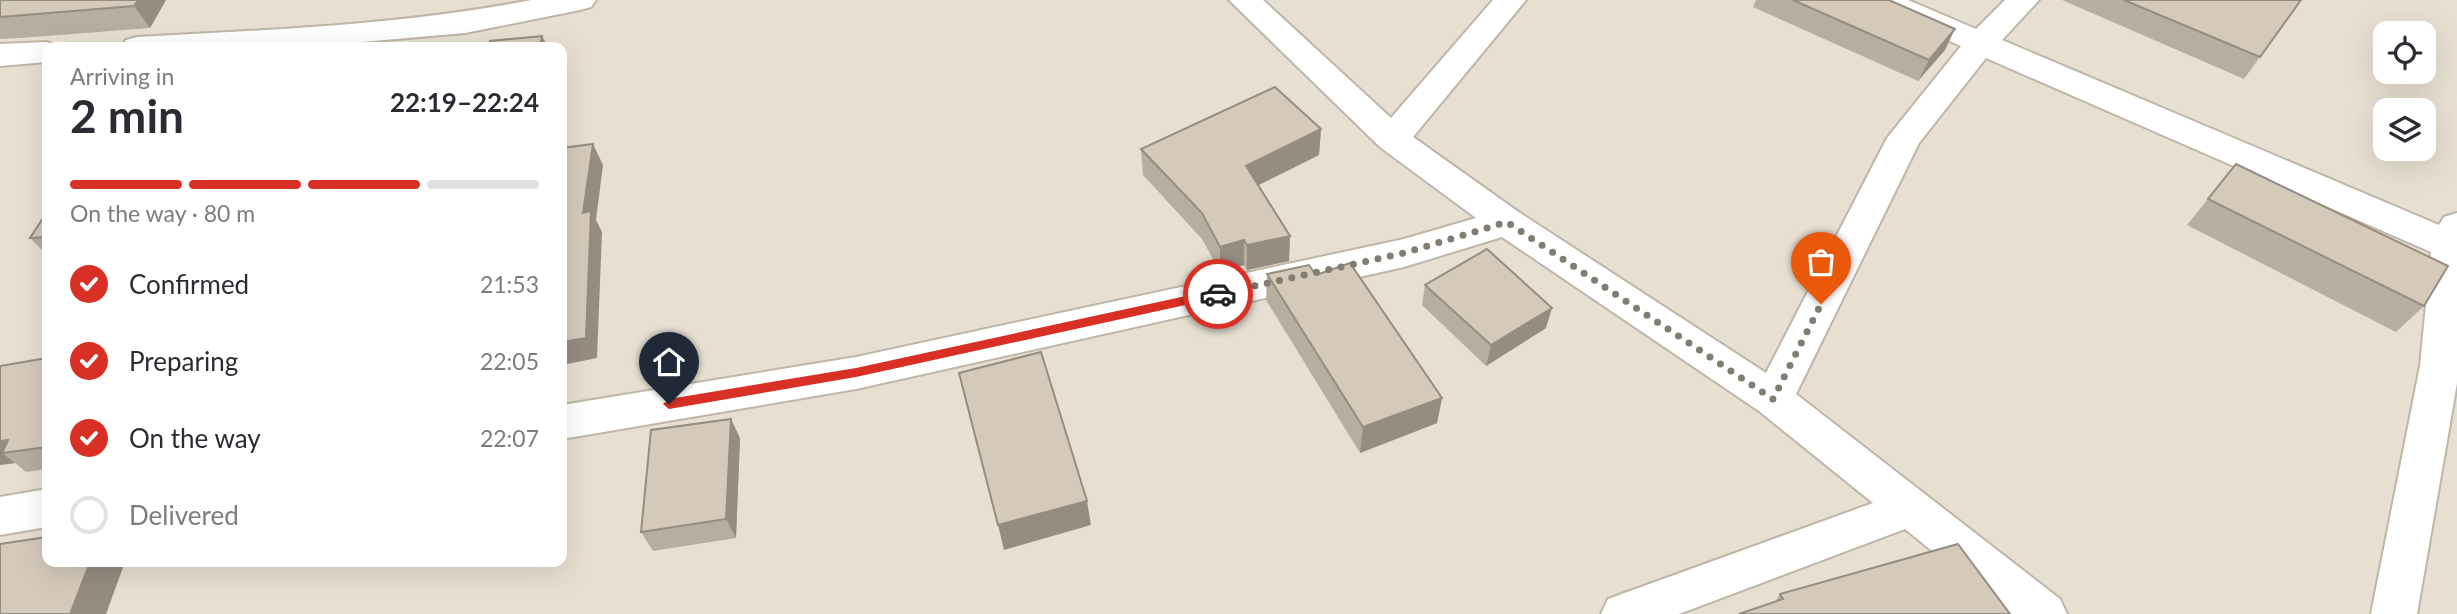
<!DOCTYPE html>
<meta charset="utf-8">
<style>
:root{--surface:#fff;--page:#f2f2f3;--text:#2b2b33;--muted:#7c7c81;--line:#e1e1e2;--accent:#d93025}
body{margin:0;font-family:Lato,sans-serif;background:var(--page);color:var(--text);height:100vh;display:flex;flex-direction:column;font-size:26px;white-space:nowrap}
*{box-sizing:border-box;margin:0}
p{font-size:23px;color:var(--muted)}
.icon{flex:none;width:38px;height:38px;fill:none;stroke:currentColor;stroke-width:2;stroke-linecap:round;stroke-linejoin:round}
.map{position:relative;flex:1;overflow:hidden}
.panel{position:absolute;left:42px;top:42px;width:525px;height:525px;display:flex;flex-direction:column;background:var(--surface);border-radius:14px;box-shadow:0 7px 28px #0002}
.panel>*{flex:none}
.buttons{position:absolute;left:2373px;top:21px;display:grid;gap:14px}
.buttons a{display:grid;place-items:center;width:63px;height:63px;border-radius:14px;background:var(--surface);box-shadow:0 7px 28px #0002;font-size:35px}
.pin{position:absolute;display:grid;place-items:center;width:60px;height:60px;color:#fff;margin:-72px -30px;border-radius:50% 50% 50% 0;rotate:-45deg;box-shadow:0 0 7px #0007}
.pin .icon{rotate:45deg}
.courier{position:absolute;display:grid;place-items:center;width:70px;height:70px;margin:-35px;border:5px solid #d93025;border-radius:50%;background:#fff;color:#222;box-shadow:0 2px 9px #0007}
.summary em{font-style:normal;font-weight:700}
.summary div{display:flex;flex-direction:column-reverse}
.summary{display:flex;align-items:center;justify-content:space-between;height:119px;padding:0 28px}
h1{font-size:46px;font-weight:700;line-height:52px}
.bar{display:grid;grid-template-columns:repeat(4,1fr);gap:10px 7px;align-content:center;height:84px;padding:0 28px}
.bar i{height:9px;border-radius:5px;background:var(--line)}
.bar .current{background:var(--accent)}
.bar p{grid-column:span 4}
ol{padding:0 28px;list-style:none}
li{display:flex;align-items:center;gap:21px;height:77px}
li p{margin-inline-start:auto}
li .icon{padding:7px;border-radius:50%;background:var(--accent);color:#fff;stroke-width:4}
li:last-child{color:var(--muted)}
li i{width:38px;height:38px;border:4px solid var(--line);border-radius:50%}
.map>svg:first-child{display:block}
.residential{fill:#e7e0d2;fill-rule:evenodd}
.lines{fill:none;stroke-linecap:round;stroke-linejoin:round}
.minor-casing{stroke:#beb6a7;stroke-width:4}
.minor{fill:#fff;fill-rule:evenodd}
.wall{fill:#b7aea0}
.shaded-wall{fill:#958d82}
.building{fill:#d5caba;stroke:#958d82;stroke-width:2}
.route{fill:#d93025}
.done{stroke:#827c72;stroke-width:7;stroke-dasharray:0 12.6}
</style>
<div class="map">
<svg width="2457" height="614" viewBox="0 0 2457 614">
<rect width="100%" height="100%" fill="#f3eee5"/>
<path class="residential" d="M0 0H2457V614H0ZM2385 33H2424V72H2385ZM47 47H562V562H47ZM2385 110H2424V149H2385Z"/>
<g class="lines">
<g class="minor-casing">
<g id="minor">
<path d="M531 0H596L591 7 580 10 465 33 305 47H121L126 40 137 37C268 30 402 25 531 0Z"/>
<path d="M1229 0H1263L1391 118 1493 0H1526L1413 137 1520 213 1766 373 1887 138 1961 46 1870 7 1865 0H1908L1976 29 2005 0H2039L2002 40 2439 225 2444 217 2457 213V383L2417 614H2371L2420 366 2431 252 1986 58 1919 143 1796 394 2060 599 2067 614H2010L1905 529 1679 614H1601L1608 599 1873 503 1759 411 1502 237 1404 267 856 389 562 439V405L856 357 1404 239 1476 218 1380 147Z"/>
<path d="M47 42 60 47H47V62L0 66V44Z"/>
<path d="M47 489V527L0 535V497Z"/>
</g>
</g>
<use href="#minor" class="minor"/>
</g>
<g class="wall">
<path d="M0 0H166L150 28 21 38 0 39Z"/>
<path d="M1756 0H1889L1945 50 1918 81 1753 7Z"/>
<path d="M2062 0H2301L2244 79Z"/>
<path d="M1321 129 1319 155 1259 185 1290 236 1289 261 1247 270 1244 265 1220 272 1202 239 1143 175 1141 149Z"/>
<path d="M2208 199 2424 306 2396 332 2187 225Z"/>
<path d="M47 212V255L30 238Z"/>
<path d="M1267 274 1316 275 1442 398 1437 423 1360 453 1266 300Z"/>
<path d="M1425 285 1546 328 1486 366 1422 305Z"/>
<path d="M47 358V469L26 472 15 463 0 465V366Z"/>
<path d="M740 438 736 538 653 551 641 532Z"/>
<path d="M1780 594 2010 614 1775 602Z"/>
</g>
<g class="shaded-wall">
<path d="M138 0H166L150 28 134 6Z"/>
<path d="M1955 29 1945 50 1918 81 1929 60Z"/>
<path d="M542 36 548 47H540Z"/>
<path d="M1321 129 1319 155 1246 191V166Z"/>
<path d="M593 144 603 165 596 220 602 232 597 358 562 365V342Z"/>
<path d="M1290 236 1289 261 1247 270V245Z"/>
<path d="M1244 240V265L1220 272V247Z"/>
<path d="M1552 308 1546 328 1486 366 1491 345Z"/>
<path d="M1442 398 1437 423 1360 453 1363 427Z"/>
<path d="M731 419 740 438 736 538 726 519Z"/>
<path d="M8 440 2 453 15 463 0 465V441Z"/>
<path d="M1087 501 1091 525 1004 550 998 525Z"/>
<path d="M90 562H125L106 614H70Z"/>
</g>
<g class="building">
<path d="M0 0H138L134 6 0 17Z"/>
<path d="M1793 0H1889L1955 29 1929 60Z"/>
<path d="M2124 0H2301L2260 57Z"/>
<path d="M542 36 540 47H489L490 41Z"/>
<path d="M1275 87 1321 129 1246 166 1290 236 1247 245 1244 240 1220 247 1202 213 1141 149Z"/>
<path d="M593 144 583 213 591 211 586 338 562 342V148Z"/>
<path d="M2236 164 2448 266 2424 306 2208 199Z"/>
<path d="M47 212V237L30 238Z"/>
<path d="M1487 249 1552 308 1491 345 1425 285Z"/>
<path d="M1350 263 1442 398 1363 427 1267 274 1309 265 1316 275Z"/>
<path d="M1041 352 1087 501 998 525 959 373Z"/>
<path d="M47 358V447L2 453 8 440 0 441V366Z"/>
<path d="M731 419 726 519 641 532 651 430Z"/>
<path d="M47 537V562H90L70 614H0V544Z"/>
<path d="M1958 544 2010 614H1739L1783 599 1780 594Z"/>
</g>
<path class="route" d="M1218 289 1222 291V297L856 377 669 409 663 404 669 399 856 368Z"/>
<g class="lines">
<path class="done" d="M1218 294 1404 253 1507 222 1773 399 1821 304"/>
</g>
</svg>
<div class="buttons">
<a><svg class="icon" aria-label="locate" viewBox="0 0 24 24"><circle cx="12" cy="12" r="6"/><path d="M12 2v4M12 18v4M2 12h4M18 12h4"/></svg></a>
<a><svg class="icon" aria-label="layers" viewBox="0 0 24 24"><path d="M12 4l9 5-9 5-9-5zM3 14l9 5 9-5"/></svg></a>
</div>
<div class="pin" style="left:1821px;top:304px;background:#ea580c"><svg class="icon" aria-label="bag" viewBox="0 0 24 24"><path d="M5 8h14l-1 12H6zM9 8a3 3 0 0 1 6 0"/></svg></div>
<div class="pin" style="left:669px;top:404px;background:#1f2937"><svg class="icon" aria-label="home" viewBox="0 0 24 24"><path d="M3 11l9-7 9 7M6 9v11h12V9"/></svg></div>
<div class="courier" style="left:1218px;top:294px"><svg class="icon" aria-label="car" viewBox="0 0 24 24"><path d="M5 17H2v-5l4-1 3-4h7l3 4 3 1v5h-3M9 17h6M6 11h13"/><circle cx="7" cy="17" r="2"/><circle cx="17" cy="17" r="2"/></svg></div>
<section class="panel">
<div class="summary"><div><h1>2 min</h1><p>Arriving in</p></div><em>22:19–22:24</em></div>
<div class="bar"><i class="current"></i><i class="current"></i><i class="current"></i><i></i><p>On the way · 80 m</p></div>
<ol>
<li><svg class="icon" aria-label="check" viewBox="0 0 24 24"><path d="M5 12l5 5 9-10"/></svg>Confirmed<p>21:53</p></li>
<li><svg class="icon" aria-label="check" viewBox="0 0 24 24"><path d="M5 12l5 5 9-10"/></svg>Preparing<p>22:05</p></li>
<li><svg class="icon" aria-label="check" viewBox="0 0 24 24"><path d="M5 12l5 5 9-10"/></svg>On the way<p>22:07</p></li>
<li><i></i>Delivered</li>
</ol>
</section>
</div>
